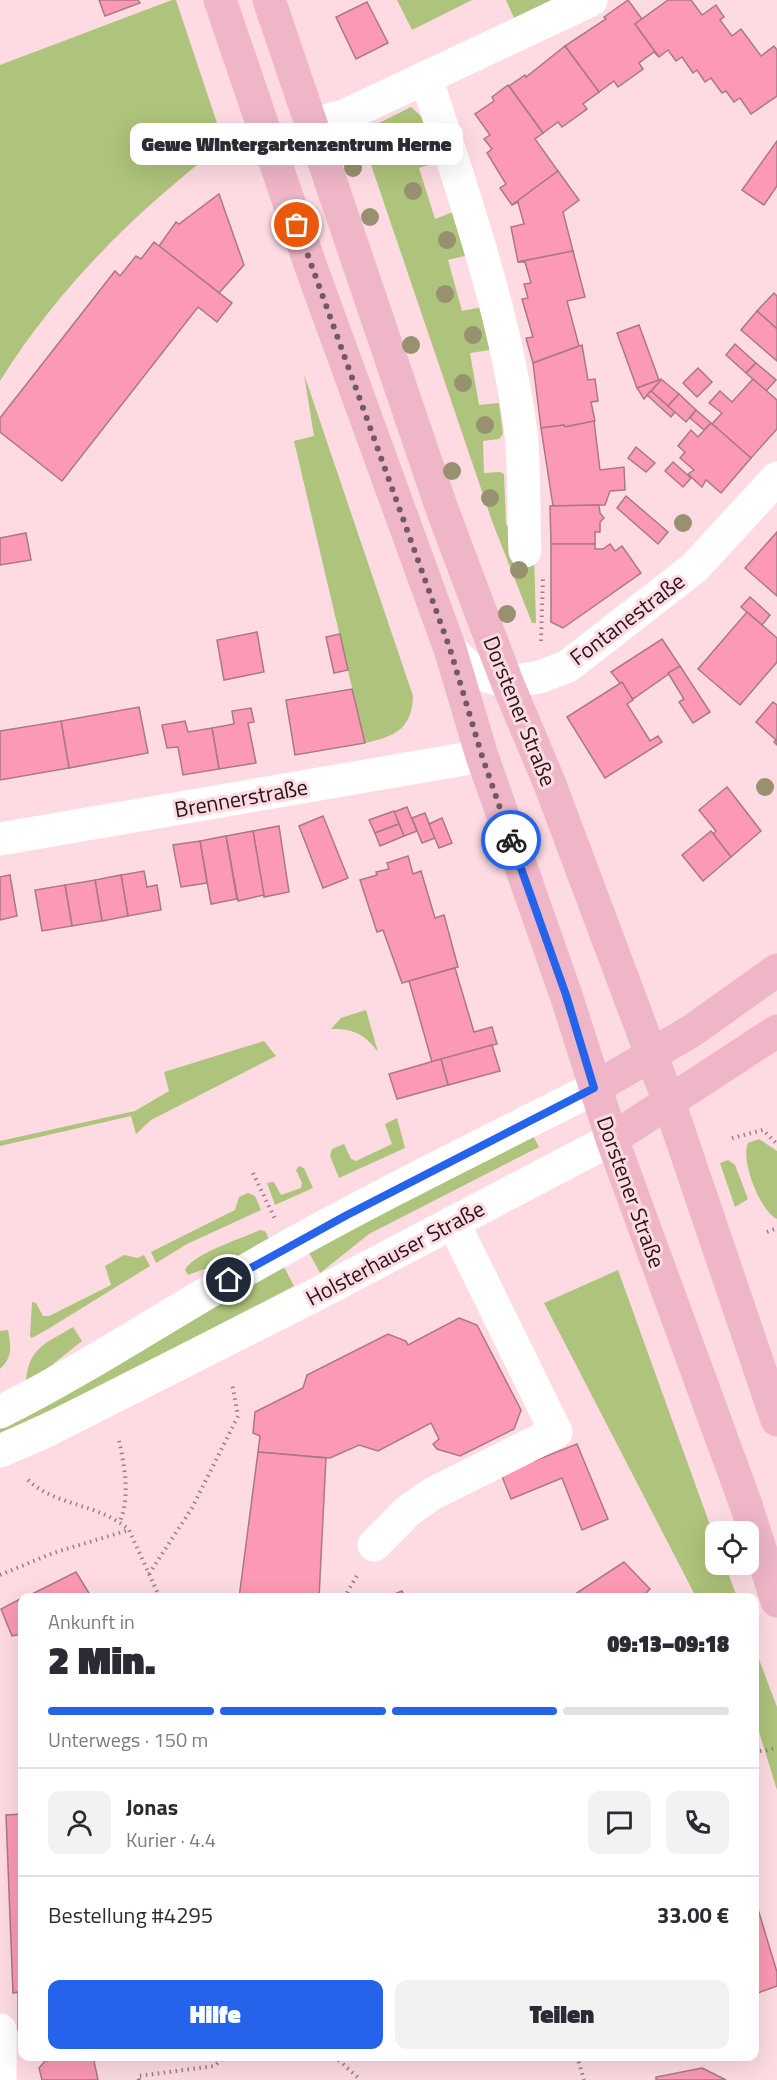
<!DOCTYPE html>
<html lang="de">
<meta charset="utf-8">
<style>
:root{--surface:#fff;--page:#f2f2f3;--text:#2b2b33;--muted:#7c7c81;--line:#e1e1e2;--accent:#2563eb}
body{margin:0;font-family:"Titillium Web",sans-serif;background:var(--page);color:var(--text);height:100vh;display:flex;flex-direction:column;font-size:22px;white-space:nowrap}
*{box-sizing:border-box;margin:0}
p{font-size:20px;color:var(--muted)}
.icon{flex:none;width:33px;height:33px;fill:none;stroke:currentColor;stroke-width:2;stroke-linecap:round;stroke-linejoin:round}
.map{position:relative;flex:1;overflow:hidden}
.sheet{position:absolute;left:18px;top:1593px;width:741px;height:468px;display:flex;flex-direction:column;background:var(--surface);border-radius:12px;box-shadow:0 6px 24px #0002}
.sheet>*{flex:none}
.controls{position:absolute;left:705px;top:1521px;display:grid;gap:12px}
.controls a{display:grid;place-items:center;width:54px;height:54px;border-radius:12px;background:var(--surface);box-shadow:0 6px 24px #0002;font-size:30px}
.pin{position:absolute;display:grid;place-items:center;width:51px;height:51px;color:#fff;margin:-26px;border:3px solid #fff;border-radius:50%;box-shadow:0 2px 6px #0007}
.courier{position:absolute;display:grid;place-items:center;width:60px;height:60px;margin:-30px;border:4px solid #2563eb;border-radius:50%;background:#fff;color:#222;box-shadow:0 2px 8px #0007}
.bubble{position:absolute;height:42px;border-radius:12px;background:var(--surface);box-shadow:0 6px 24px #0002;font-size:20px;font-weight:800;line-height:42px;text-align:center}
.summary em{font-style:normal;font-weight:800}
.summary div{display:flex;flex-direction:column-reverse}
.summary{display:flex;align-items:center;justify-content:space-between;height:102px;padding:0 30px}
h1{font-size:39px;font-weight:800;line-height:45px}
.bar{display:grid;grid-template-columns:repeat(4,1fr);gap:9px 6px;align-content:center;height:72px;padding:0 30px}
.bar i{height:8px;border-radius:4px;background:var(--line)}
.bar .current{background:var(--accent)}
.bar p{grid-column:span 4}
.line{display:flex;align-items:center;gap:15px;padding:0 30px;border-top:2px solid var(--line)}
.line div{flex:1}
.round{display:grid;place-items:center;flex:none;width:63px;height:63px;border-radius:12px;background:var(--page)}
.cta{display:flex;gap:12px;margin-top:auto;padding:12px 30px}
.cta a{flex:1;height:69px;border-radius:12px;background:var(--accent);color:#fff;font-size:24px;font-weight:800;line-height:69px;text-align:center}
.cta a+a{background:var(--page);color:var(--text)}
.map>svg:first-child{display:block}
.green{fill:#aec37b}
.building{fill:#fc99b4;stroke:#ab7885;stroke-width:1.5}
.lines{fill:none;stroke-linecap:round;stroke-linejoin:round}
.path{stroke:#9b7f86;stroke-width:4;stroke-dasharray:1.5 4.5;stroke-linecap:butt}
.minor{stroke:#fff;stroke-width:33}
.major{stroke:#eeb6c6;stroke-width:33}
.tree{fill:#989170}
.done{stroke:#735a60;stroke-width:6;stroke-dasharray:0 10.8}
.route{stroke:#2563eb;stroke-width:8}
.labels{text-anchor:middle;stroke-width:6;stroke-linejoin:round;paint-order:stroke}
.street-label{font-size:22px;fill:#28151a;stroke:#fedbe3}
</style>
<div class="map">
<svg width="777" height="2080" viewBox="0 0 777 2080">
<rect width="100%" height="100%" fill="#fedbe3"/>
<g class="green">
<path d="M172 0H176L224 144C137 210 58 288 0 381V65Z"/>
<path d="M397 0H472L412 30Z"/>
<path d="M506 0H551L514 18Z"/>
<path d="M411 107 423 118 438 162 419 168 435 219 453 212 468 255 448 260 462 311 482 307 490 350 470 353 479 405 499 403 503 434 499 439 483 441 484 473 500 472 504 474 506 524 534 554 536 623H532L492 521 364 144 365 132 371 127Z"/>
<path d="M304 374 413 696C412 729 394 737 365 743L294 441 314 436Z"/>
<path d="M366 1010 378 1052C365 1034 352 1028 331 1029L341 1018Z"/>
<path d="M264 1041 276 1056 151 1120 136 1134 131 1116 0 1146V1141L135 1111 169 1091 164 1072Z"/>
<path d="M397 1118 405 1148 339 1178 330 1156 332 1149 344 1144 351 1159 356 1161 392 1144 385 1124Z"/>
<path d="M532 1134 539 1147 369 1234 320 1273 307 1249Z"/>
<path d="M759 1139 777 1151V1219C760 1211 740 1160 748 1143Z"/>
<path d="M728 1160 735 1165 748 1199 735 1207 720 1163Z"/>
<path d="M299 1166 304 1168 313 1188 275 1205 267 1183 274 1182 281 1195 301 1188 302 1183 296 1170Z"/>
<path d="M248 1193 255 1196 261 1210 187 1244 156 1263 151 1252 235 1210 239 1197Z"/>
<path d="M260 1230 265 1231 269 1239 248 1253 188 1275 185 1270C192 1254 243 1238 260 1230Z"/>
<path d="M124 1255 138 1258 144 1255 150 1266 48 1329 32 1338 30 1336 32 1302 36 1303 43 1316H49L111 1285 105 1266Z"/>
<path d="M282 1263 294 1286 81 1396 0 1433V1421Z"/>
<path d="M618 1270 715 1539 716 1564 725 1565 737 1597H696L544 1303Z"/>
<path d="M73 1327 82 1341 28 1384 26 1380C29 1347 47 1343 73 1327Z"/>
<path d="M8 1330C11 1347 13 1357 0 1369V1331Z"/>
<path d="M754 1646 777 1707V1790L755 1719Z"/>
</g>
<g class="building">
<path d="M99 0H138L140 3 105 16Z"/>
<path d="M628 0 642 19 635 24 659 57 654 52 639 63 643 69 618 87 614 81 599 92 565 46 606 19 604 17Z"/>
<path d="M668 0H691L702 15 716 5 724 17 720 20 732 36 741 29 761 56 774 46 777 50V96L751 114 740 98 734 102 726 91 722 93 711 78 705 82 697 70 693 73 682 57 676 61 668 50 659 57 635 24Z"/>
<path d="M367 2 388 43 356 59 336 17Z"/>
<path d="M565 46 599 92 583 104 587 109 562 127 558 122 543 133 509 86 525 75 526 77Z"/>
<path d="M508 85 543 133 535 139 558 171 512 205 500 188 506 184 487 153 492 149 484 139 490 135 475 114 494 101 492 97Z"/>
<path d="M777 141V186L764 205 742 190Z"/>
<path d="M558 171 579 200 563 212 573 251 518 262 511 227 524 224 518 202 512 205Z"/>
<path d="M219 194 244 265 219 293 159 246 176 222 179 224Z"/>
<path d="M154 242 232 303 217 322 198 307 62 481 0 432V418L115 271 120 276 136 256 141 259Z"/>
<path d="M573 251 585 297 567 301 579 346 533 363 526 338 533 337 522 299 528 298 524 284 531 283 525 262H518Z"/>
<path d="M774 293 777 296V329L757 311Z"/>
<path d="M757 311 777 329V361L741 330Z"/>
<path d="M639 325 659 380 637 388 617 333Z"/>
<path d="M735 344 756 363 746 373 726 355Z"/>
<path d="M582 345 588 380 595 379 598 401 591 402 595 421 565 427 564 425 541 428 533 363Z"/>
<path d="M756 363 776 380 766 391 746 373Z"/>
<path d="M698 368 712 382 697 397 683 383Z"/>
<path d="M661 379 679 394 668 406 651 391Z"/>
<path d="M753 379 777 400V429L751 458 712 424 722 413 709 403 720 391 732 402Z"/>
<path d="M659 380 660 381 644 399 637 388Z"/>
<path d="M651 391 675 412 671 417 647 395Z"/>
<path d="M679 394 696 410 686 422 668 406Z"/>
<path d="M696 410 711 423 704 430 690 418Z"/>
<path d="M594 421 600 470 624 467 625 490 610 491 605 505 553 506 541 428 564 425 565 427Z"/>
<path d="M711 423 751 458 721 493 706 480 702 487 688 474 694 470 680 458 685 452 678 446 691 430 698 437Z"/>
<path d="M636 447 655 463 646 472 628 458Z"/>
<path d="M673 462 691 478 683 487 665 471Z"/>
<path d="M626 496 668 532 658 544 617 508Z"/>
<path d="M599 505 600 513 604 518 600 522V532H595V544H551L550 506Z"/>
<path d="M777 532V596L745 568Z"/>
<path d="M26 533 31 560 0 565V538Z"/>
<path d="M551 544H595V549H603L610 544 615 551 622 546 641 573 563 628 551 622Z"/>
<path d="M750 597 770 615 762 625 741 607Z"/>
<path d="M747 612 777 638V662L740 705 698 669Z"/>
<path d="M257 632 264 672 224 680 217 640Z"/>
<path d="M340 634 348 670 334 673 326 637Z"/>
<path d="M662 639 680 666 633 699 611 672Z"/>
<path d="M680 666 710 712 693 723 679 702 684 699 668 673Z"/>
<path d="M622 682 633 700 627 704 650 741 658 736 662 742 605 778 567 717Z"/>
<path d="M352 689 365 743 295 755 286 700Z"/>
<path d="M773 702 777 705V745L774 742 776 740 756 722Z"/>
<path d="M139 707 148 753 69 768 61 721Z"/>
<path d="M251 708 254 722 248 723 256 763 219 769 212 728 234 724 232 711Z"/>
<path d="M61 721 69 768 0 780V731Z"/>
<path d="M185 721 188 732 212 728 219 769 183 775 178 747 167 748 162 725Z"/>
<path d="M727 787 761 831 731 857 713 834 716 831 699 810Z"/>
<path d="M407 807 417 831 404 836 394 812Z"/>
<path d="M394 811 399 824 375 833 369 820Z"/>
<path d="M425 813 435 838 422 843 412 818Z"/>
<path d="M323 816 348 878 323 888 299 826Z"/>
<path d="M442 818 452 843 439 848 429 824Z"/>
<path d="M399 824 404 836 380 846 375 833Z"/>
<path d="M279 826 289 892 264 897 253 831Z"/>
<path d="M253 831 264 895 238 901 226 836Z"/>
<path d="M711 831 731 857 703 881 682 855Z"/>
<path d="M226 836 237 899 211 904 200 841Z"/>
<path d="M200 841 207 883 181 887 173 845Z"/>
<path d="M408 856 413 874 421 871 435 918 444 915 458 967 402 983 383 930 377 932 360 880 377 875 376 872 389 869 387 863Z"/>
<path d="M144 871 147 887 157 885 161 910 128 916 121 875Z"/>
<path d="M10 875 17 916 0 920V877Z"/>
<path d="M121 875 128 916 102 921 95 880Z"/>
<path d="M95 880 102 921 72 926 65 885Z"/>
<path d="M65 885 72 926 42 931 35 890Z"/>
<path d="M455 968 474 1032 492 1027 497 1044 432 1062 409 981Z"/>
<path d="M492 1045 500 1071 448 1085 441 1059Z"/>
<path d="M441 1059 448 1085 397 1099 389 1074Z"/>
<path d="M459 1318 477 1325 521 1410 514 1429 460 1456 437 1449 433 1444 439 1439 431 1423 378 1451 359 1445 330 1458 258 1452 260 1436 253 1433 255 1412 303 1388 307 1375 388 1334 406 1341 408 1345Z"/>
<path d="M577 1444 608 1519 582 1530 562 1478 511 1499 501 1474Z"/>
<path d="M258 1452 326 1458 319 1598H239Z"/>
<path d="M624 1562 650 1589 641 1598H569Z"/>
<path d="M76 1572 92 1598H24Z"/>
<path d="M402 1591 405 1598H385Z"/>
<path d="M22 1598V1634L12 1636 1 1609Z"/>
<path d="M22 1814V2031L18 2030V1992L13 1993 6 1815Z"/>
<path d="M754 1896 777 1972V1986L755 1994 758 2006 754 2008Z"/>
<path d="M48 2056H80L48 2061Z"/>
<path d="M80 2056H93L98 2080H42L39 2068 45 2061Z"/>
<path d="M702 2068 726 2080H656V2077Z"/>
</g>
<g class="lines">
<g class="path">
<path d="M541 641 543 577"/>
<path d="M732 1138 763 1130 777 1144"/>
<path d="M253 1173 275 1219"/>
<path d="M767 1232 777 1228"/>
<path d="M119 1441C125 1466 130 1498 120 1521"/>
<path d="M28 1480C55 1506 101 1504 129 1530L160 1598"/>
<path d="M149 1574 192 1508 238 1416 232 1383"/>
<path d="M0 1575 53 1553 129 1530"/>
<path d="M344 1598 359 1572"/>
<path d="M754 1752 777 1748"/>
<path d="M334 2056 361 2080"/>
<path d="M577 2056 584 2080"/>
<path d="M139 2080 138 2076 214 2066 226 2056"/>
</g>
<g class="minor">
<path d="M426 77C463 194 505 310 521 433 525 471 523 512 525 551"/>
<path d="M311 124 344 116 591 0"/>
<path d="M450 649 468 667 486 676 507 682 540 677 568 666 694 568 777 478"/>
<path d="M0 839 482 756"/>
<path d="M0 1412C86 1369 165 1316 248 1269 361 1204 478 1147 595 1088"/>
<path d="M0 1451 44 1432 315 1295 612 1139"/>
<path d="M374 1545 409 1510 432 1494 556 1432 453 1222"/>
<path d="M0 2030V2080"/>
</g>
<g class="major">
<path d="M220 0 311 267 450 649 482 756 566 995 612 1139 746 1505 777 1601"/>
<path d="M269 0 442 509 507 682 549 782 669 1102 777 1420"/>
<path d="M595 1088 693 1030 777 970"/>
<path d="M612 1139 777 1031"/>
</g>
</g>
<g class="tree">
<circle cx="416" cy="138" r="9"/>
<circle cx="353" cy="168" r="9"/>
<circle cx="413" cy="191" r="9"/>
<circle cx="370" cy="217" r="9"/>
<circle cx="447" cy="240" r="9"/>
<circle cx="445" cy="294" r="9"/>
<circle cx="473" cy="335" r="9"/>
<circle cx="411" cy="345" r="9"/>
<circle cx="463" cy="383" r="9"/>
<circle cx="485" cy="425" r="9"/>
<circle cx="452" cy="471" r="9"/>
<circle cx="490" cy="498" r="9"/>
<circle cx="683" cy="523" r="9"/>
<circle cx="519" cy="570" r="9"/>
<circle cx="507" cy="614" r="9"/>
<circle cx="765" cy="787" r="9"/>
</g>
<g class="lines">
<path class="done" d="M297 225 450 649 482 756 511 840"/>
<path class="route" d="M229 1280 347 1215 594 1088 566 995 511 840"/>
</g>
<g class="labels">
<g class="street-label">
<text transform="translate(627 619) rotate(-37)" y="8">Fontanestraße</text>
<text transform="translate(520 711) rotate(68)" y="8">Dorstener Straße</text>
<text transform="translate(241 798) rotate(-10)" y="8">Brennerstraße</text>
<text transform="translate(631 1192) rotate(70)" y="8">Dorstener Straße</text>
<text transform="translate(395 1253) rotate(-28)" y="8">Holsterhauser Straße</text>
</g>
</g>
</svg>
<div class="controls">
<a><svg class="icon" aria-label="locate" viewBox="0 0 24 24"><circle cx="12" cy="12" r="6"/><path d="M12 2v4M12 18v4M2 12h4M18 12h4"/></svg></a>
</div>
<div class="pin" style="left:297px;top:225px;background:#ea580c"><svg class="icon" aria-label="bag" viewBox="0 0 24 24"><path d="M5 8h14l-1 12H6zM9 8a3 3 0 0 1 6 0"/></svg></div>
<div class="pin" style="left:229px;top:1280px;background:#1f2937"><svg class="icon" aria-label="home" viewBox="0 0 24 24"><path d="M3 11l9-7 9 7M6 9v11h12V9"/></svg></div>
<div class="courier" style="left:511px;top:840px"><svg class="icon" aria-label="bike" viewBox="0 0 24 24"><circle cx="6" cy="16" r="4"/><circle cx="18" cy="16" r="4"/><path d="M6 16l4-8h5l3 8M10 8l3 8H6M13 5h3"/></svg></div>
<div class="bubble" style="left:130px;top:123px;width:333px">Gewe Wintergartenzentrum Herne</div>
<section class="sheet">
<div class="summary"><div><h1>2 Min.</h1><p>Ankunft in</p></div><em>09:13–09:18</em></div>
<div class="bar"><i class="current"></i><i class="current"></i><i class="current"></i><i></i><p>Unterwegs · 150 m</p></div>
<div class="line" style="height:108px"><a class="round"><svg class="icon" aria-label="person" viewBox="0 0 24 24"><circle cx="12" cy="8" r="4"/><path d="M4 21q1-7 8-7t8 7"/></svg></a><div><b>Jonas</b><p>Kurier · 4.4</p></div><a class="round"><svg class="icon" aria-label="chat" viewBox="0 0 24 24"><path d="M4 5h16v11H9l-5 4z"/></svg></a><a class="round"><svg class="icon" aria-label="phone" viewBox="0 0 24 24"><path d="M5 4h4l2 5-3 2q2 4 5 5l2-3 5 2v4C11 20 4 13 5 4z"/></svg></a></div>
<div class="line" style="height:78px"><div>Bestellung #4295</div><b>33.00 €</b></div>
<div class="cta"><a>Hilfe</a><a>Teilen</a></div>
</section>
</div>
